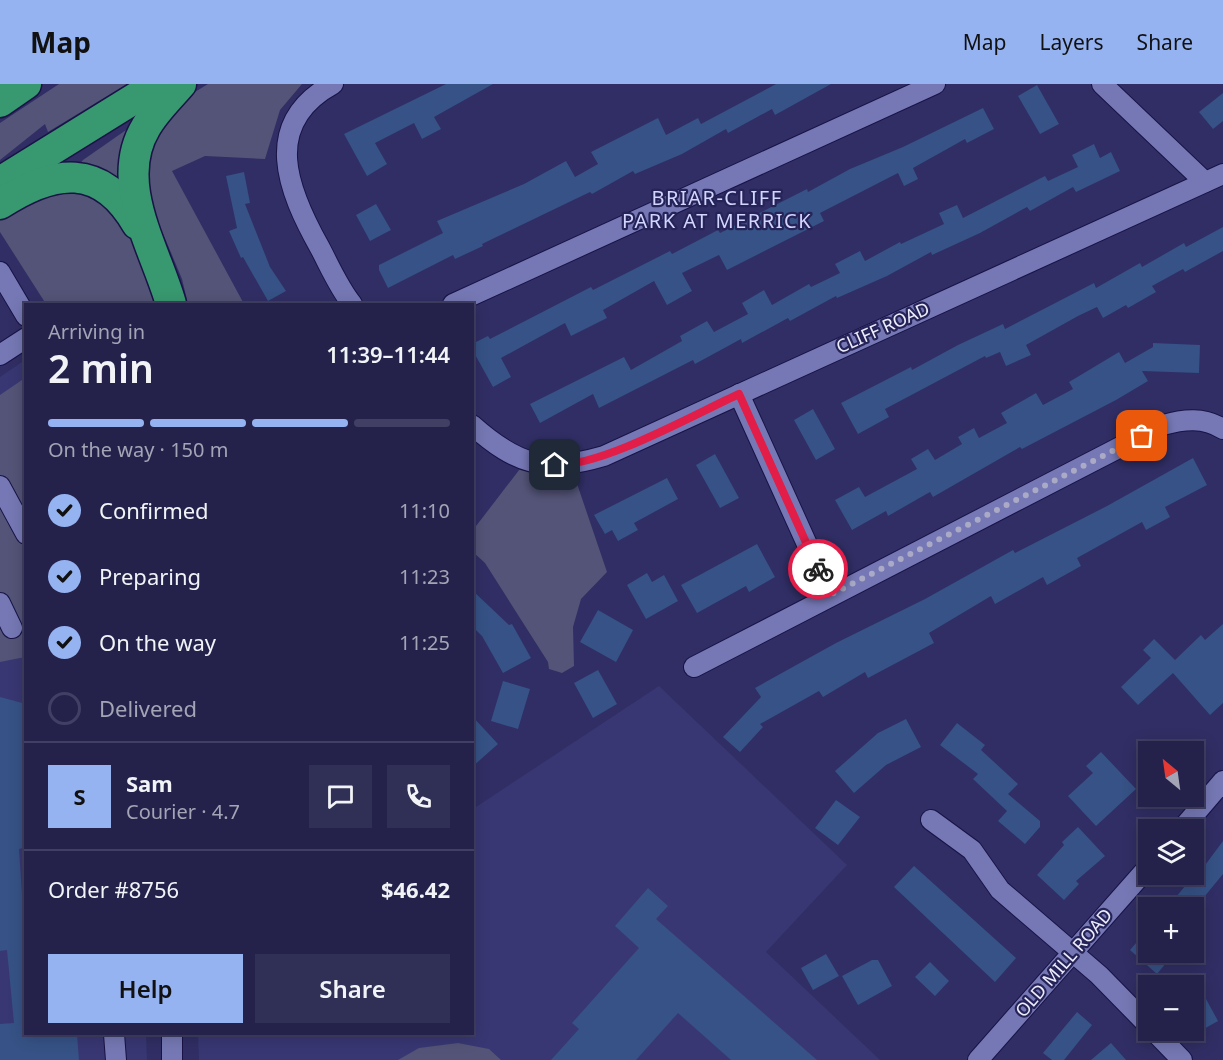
<!DOCTYPE html>
<meta charset="utf-8">
<style>
:root{--surface:#24224b;--page:#302f55;--text:#f1f3f6;--muted:#a3a4b5;--line:#413f63;--accent:#95b2f1}
body{margin:0;font-family:"Noto Sans",sans-serif;background:var(--page);color:var(--text);height:100vh;display:flex;flex-direction:column;font-size:22px;white-space:nowrap}
*{box-sizing:border-box;margin:0}
p{font-size:20px;color:var(--muted)}
.icon{flex:none;width:33px;height:33px;fill:none;stroke:currentColor;stroke-width:2;stroke-linecap:round;stroke-linejoin:round}
.map{position:relative;flex:1;overflow:hidden}
.details{position:absolute;left:24px;top:219px;width:450px;height:732px;display:flex;flex-direction:column;background:var(--surface);border-radius:0px;box-shadow:0 3px 15px #0003,0 0 0 2px var(--line)}
.details>*{flex:none}
.needle{width:39px;rotate:331deg}
.controls{position:absolute;left:1138px;top:657px;display:grid;gap:12px}
.controls a{display:grid;place-items:center;width:66px;height:66px;border-radius:0px;background:var(--surface);box-shadow:0 3px 15px #0003,0 0 0 2px var(--line);font-size:30px}
.pin{position:absolute;display:grid;place-items:center;width:51px;height:51px;color:#fff;margin:-26px;border-radius:12px;box-shadow:0 3px 9px #0006}
.courier{position:absolute;display:grid;place-items:center;width:60px;height:60px;margin:-30px;border:4px solid #e11d48;border-radius:50%;background:#fff;color:#222;box-shadow:0 2px 8px #0007}
.headline em{font-style:normal;font-weight:600}
.headline div{display:flex;flex-direction:column-reverse}
.headline{display:flex;align-items:center;justify-content:space-between;height:102px;padding:0 24px}
h1{font-size:39px;font-weight:600;line-height:45px}
.bar{display:grid;grid-template-columns:repeat(4,1fr);gap:9px 6px;align-content:center;height:72px;padding:0 24px}
.bar i{height:8px;border-radius:4px;background:var(--line)}
.bar .on{background:var(--accent)}
.bar p{grid-column:span 4}
.line{display:flex;align-items:center;gap:15px;padding:0 24px;border-top:2px solid var(--line)}
.line div{flex:1}
.round{display:grid;place-items:center;flex:none;width:63px;height:63px;border-radius:0px;background:var(--page)}
ol{padding:0 24px;list-style:none}
li{display:flex;align-items:center;gap:18px;height:66px}
li p{margin-inline-start:auto}
li .icon{padding:6px;border-radius:50%;background:var(--accent);color:#111;stroke-width:4}
li:last-child{color:var(--muted)}
li i{width:33px;height:33px;border:3px solid var(--line);border-radius:50%}
.primary-button{display:flex;gap:12px;margin-top:auto;padding:12px 24px}
.primary-button a{flex:1;height:69px;border-radius:0px;background:var(--accent);color:#111;font-size:24px;font-weight:600;line-height:69px;text-align:center}
.primary-button a+a{background:var(--page);color:var(--text)}
header{display:flex;align-items:center;gap:36px;box-sizing:border-box;height:84px;padding:0 30px;background:var(--accent);color:#111}
header strong{font-size:28px}
nav{display:flex;gap:33px;margin-inline-start:auto;font-size:21px}
.map>svg:first-child{display:block}
.built{fill:#393773}
.green{fill:#535477}
.building{fill:#365286}
.lines{fill:none;stroke-linecap:round;stroke-linejoin:round}
.minor-casing{stroke:#191347;stroke-width:22}
.highway-casing{stroke:#191347;stroke-width:33}
.minor{stroke:#7678b5;stroke-width:20}
.highway{stroke:#38986f;stroke-width:30}
.done{stroke:#aaaac6;stroke-width:6;stroke-dasharray:0 10.8}
.route{stroke:#e11d48;stroke-width:8}
.labels{text-anchor:middle;stroke-width:4.5;stroke-linejoin:round;paint-order:stroke}
.street-label{font-size:18px;fill:#ecedfb;stroke:#262358}
.neighbourhood-label{font-size:20px;letter-spacing:1.5px;fill:#d2d5fe;stroke:#262358}
</style>
<header>
<strong>Map</strong>
<nav><a>Map</a><a>Layers</a><a>Share</a></nav>
</header>
<div class="map">
<svg width="1223" height="976" viewBox="0 0 1223 976">
<rect width="100%" height="100%" fill="#302e64"/>
<g class="built">
<path d="M25 276 26 950H146L147 976H0V293Z"/>
<path d="M659 602 847 781 766 868 880 976H199L198 950H472L473 725Z"/>
</g>
<g class="green">
<path d="M59 0H127L48 48 45 40 0 76V39Z"/>
<path d="M208 0H302L280 26 265 75 205 72 172 87 244 220H188L182 195 144 104 145 68 180 17Z"/>
<path d="M139 37 124 105 80 80 83 76Z"/>
<path d="M75 101 112 117 129 142 161 220H46L0 148V129Z"/>
<path d="M22 296 26 307 25 573 0 578V311Z"/>
<path d="M526 377 571 382 607 488 581 515 573 543 574 582 562 589 549 585 548 578 485 479 473 468V446Z"/>
<path d="M458 959 489 965 501 976H398L419 964Z"/>
</g>
<g class="building">
<path d="M446 0H493L434 33 441 45 422 55 414 39 375 59 387 80 367 92 344 50Z"/>
<path d="M776 0H831L775 31 772 25 728 49 726 45 682 70 635 90 633 87 592 110 590 108 482 160 483 162 455 175 453 171 388 204 379 186V181L443 149 437 137 524 100 566 77 575 93 598 80 591 68 658 34 666 51 698 34 701 40Z"/>
<path d="M1037 1 1059 40 1040 50 1018 12Z"/>
<path d="M1223 9V37L1213 45 1199 28Z"/>
<path d="M983 24 994 45 967 59 965 55 913 84 918 95 904 102 898 89 820 129 824 137 727 186 719 171 682 189 692 207 667 221 654 197 603 226 607 234 571 252 565 239 501 274 511 293 493 303 472 265V260L488 252 490 255 591 203 593 206 670 167 672 170 718 146 720 149 807 105 808 108 850 85 903 63Z"/>
<path d="M1094 60 1100 74 1111 68 1120 87 1076 108 1073 103 1030 127 1027 123 980 149 932 171 931 168 887 192 837 214 836 212 790 237 788 234 742 259 741 255 695 280 693 276 599 324 593 310 540 339 530 320 624 273 631 286 682 257 680 252 707 237 714 248 748 230 742 219 764 206 772 221 809 200 811 203 840 189 835 180 860 167 865 177 900 158 901 160 944 140 939 129 957 121 963 134 1045 92 1048 97 1078 83 1072 71Z"/>
<path d="M244 88 250 119 245 120 270 183 286 207 268 217 243 173 241 174 229 147 237 144 226 92Z"/>
<path d="M376 120 391 146 370 157 356 131Z"/>
<path d="M1223 143V167L1185 188 1183 185 1152 202 1156 208 1128 224 1126 221 1103 234 1097 223 1078 232 1026 261 1031 271 1006 282 1000 268 986 274 985 272 885 325 889 333 858 350 841 319 911 283 912 286 958 261 1003 240 1005 245 1094 199 1096 204 1140 179 1142 183 1184 159 1186 163Z"/>
<path d="M1153 259 1200 261 1199 289 1142 287 1148 297 1116 316 1022 365 1020 363 933 413 930 408 888 432 886 427 852 446 835 416 859 403 865 413 917 385 911 375 928 365 935 376 962 360 958 353 974 344 979 354 1007 339 1001 329 1036 309 1043 321 1073 305 1069 298 1119 268 1125 279 1153 263Z"/>
<path d="M813 325 835 365 816 376 794 336Z"/>
<path d="M715 370 739 414 720 424 696 381Z"/>
<path d="M1193 374 1207 401 1165 423 1170 433 1146 446 1142 438 1077 474 1081 482 1047 501 1043 493 995 520 991 512 929 549 934 559 868 594 865 588 823 613 819 607 760 640 763 643 740 668 723 653 761 613 755 604 836 559 925 515 1013 466 1015 469 1107 422Z"/>
<path d="M667 394 678 415 634 439 638 446 618 457 612 446 605 450 594 431Z"/>
<path d="M757 460 775 493 749 508 746 502 697 529 681 501Z"/>
<path d="M647 489 652 498 664 491 678 517 646 535 627 501Z"/>
<path d="M472 506 509 541 512 540 531 574 503 589 482 552 472 542Z"/>
<path d="M598 526 633 546 616 578 580 558Z"/>
<path d="M1223 540V619L1210 631 1173 589 1138 621 1121 603 1151 574 1143 566 1154 555 1175 576 1201 551 1205 556Z"/>
<path d="M598 586 617 620 593 634 574 599Z"/>
<path d="M503 597 530 605 518 645 491 637Z"/>
<path d="M0 613 26 620V763L19 765 22 810H26V950H77L79 976H0V940L14 939 7 866 0 867Z"/>
<path d="M472 632 498 660 472 683Z"/>
<path d="M906 635 921 663 886 681 854 709 835 687 878 649Z"/>
<path d="M957 639 985 661 981 666 1018 700 1008 710 1040 737V743L1025 760 998 737 1007 727 973 695 978 690 940 661Z"/>
<path d="M1101 668 1136 705 1096 742 1068 712 1093 689 1086 682Z"/>
<path d="M836 716 860 733 838 761 815 744Z"/>
<path d="M1078 743 1105 772 1076 797 1079 800 1064 816 1037 791 1064 761 1062 758Z"/>
<path d="M1223 757V790L1195 824H1167L1195 790 1197 792Z"/>
<path d="M914 782 1016 874 995 898 894 803Z"/>
<path d="M648 804 668 822 656 835 817 976H731L678 929 636 976H551L579 945 572 939 639 864 615 842Z"/>
<path d="M1149 844V868H1175L1157 890 1130 866Z"/>
<path d="M826 870 839 892 813 906 801 884Z"/>
<path d="M872 876H878L892 902 858 921 842 892Z"/>
<path d="M930 878 949 897 935 912 915 893Z"/>
<path d="M1194 893 1218 937 1202 946 1194 931Z"/>
<path d="M1077 928 1092 941 1064 976H1052L1043 969Z"/>
<path d="M1111 959 1126 976H1091Z"/>
</g>
<g class="lines">
<g class="minor-casing">
<g id="minor">
<path d="M333 0C260 40 288 107 320 164 330 183 339 204 352 220"/>
<path d="M1102 0 1205 98"/>
<path d="M0 188 26 232"/>
<path d="M453 220 935 0"/>
<path d="M0 271 26 254"/>
<path d="M739 310 830 511"/>
<path d="M472 341C518 382 546 389 604 372L1223 90"/>
<path d="M0 402 26 450"/>
<path d="M0 519 12 544"/>
<path d="M694 583 1163 341C1184 335 1204 333 1223 345"/>
<path d="M931 736 972 766 1000 806 1099 891 1149 942"/>
<path d="M1181 746 1223 697"/>
<path d="M1153 946 1182 976"/>
<path d="M114 950 116 976"/>
<path d="M172 950V976"/>
<path d="M978 976 1149 782"/>
</g>
</g>
<g class="highway-casing">
<g id="highway">
<path d="M0 18 26 0"/>
<path d="M0 98 158 0"/>
<path d="M0 120C54 85 101 78 137 140"/>
<path d="M171 220C156 166 112 99 146 43 155 27 169 14 181 0"/>
</g>
</g>
<use href="#minor" class="minor"/>
<use href="#highway" class="highway"/>
</g>
<g class="lines">
<path class="done" d="M818 485 830 511 1142 352"/>
<path class="route" d="M555 381C603 382 693 331 739 310L818 485"/>
</g>
<g class="labels">
<g class="street-label">
<text transform="translate(883 244) rotate(-24)" y="6">CLIFF ROAD</text>
<text transform="translate(1064 879) rotate(-49)" y="6">OLD MILL ROAD</text>
</g>
<g class="neighbourhood-label">
<text x="717" y="121">BRIAR-CLIFF<tspan x="717" dy="23">PARK AT MERRICK</tspan></text>
</g>
</g>
</svg>
<div class="controls">
<a><svg class="needle" viewBox="-14 -14 28 28"><path d="M0-13l5 13h-10z" fill="#e53935"/><path d="M0 13l5-13h-10z" fill="#a3a4b5"/></svg></a>
<a><svg class="icon" aria-label="layers" viewBox="0 0 24 24"><path d="M12 4l9 5-9 5-9-5zM3 14l9 5 9-5"/></svg></a>
<a>+</a>
<a>−</a>
</div>
<div class="pin" style="left:1142px;top:352px;background:#ea580c"><svg class="icon" aria-label="bag" viewBox="0 0 24 24"><path d="M5 8h14l-1 12H6zM9 8a3 3 0 0 1 6 0"/></svg></div>
<div class="pin" style="left:555px;top:381px;background:#1f2937"><svg class="icon" aria-label="home" viewBox="0 0 24 24"><path d="M3 11l9-7 9 7M6 9v11h12V9"/></svg></div>
<div class="courier" style="left:818px;top:485px"><svg class="icon" aria-label="bike" viewBox="0 0 24 24"><circle cx="6" cy="16" r="4"/><circle cx="18" cy="16" r="4"/><path d="M6 16l4-8h5l3 8M10 8l3 8H6M13 5h3"/></svg></div>
<section class="details">
<div class="headline"><div><h1>2 min</h1><p>Arriving in</p></div><em>11:39–11:44</em></div>
<div class="bar"><i class="on"></i><i class="on"></i><i class="on"></i><i></i><p>On the way · 150 m</p></div>
<ol>
<li><svg class="icon" aria-label="check" viewBox="0 0 24 24"><path d="M5 12l5 5 9-10"/></svg>Confirmed<p>11:10</p></li>
<li><svg class="icon" aria-label="check" viewBox="0 0 24 24"><path d="M5 12l5 5 9-10"/></svg>Preparing<p>11:23</p></li>
<li><svg class="icon" aria-label="check" viewBox="0 0 24 24"><path d="M5 12l5 5 9-10"/></svg>On the way<p>11:25</p></li>
<li><i></i>Delivered</li>
</ol>
<div class="line" style="height:108px"><b class="round" style="background:var(--accent);color:#111">S</b><div><b>Sam</b><p>Courier · 4.7</p></div><a class="round"><svg class="icon" aria-label="chat" viewBox="0 0 24 24"><path d="M4 5h16v11H9l-5 4z"/></svg></a><a class="round"><svg class="icon" aria-label="phone" viewBox="0 0 24 24"><path d="M5 4h4l2 5-3 2q2 4 5 5l2-3 5 2v4C11 20 4 13 5 4z"/></svg></a></div>
<div class="line" style="height:78px"><div>Order #8756</div><b>$46.42</b></div>
<div class="primary-button"><a>Help</a><a>Share</a></div>
</section>
</div>
